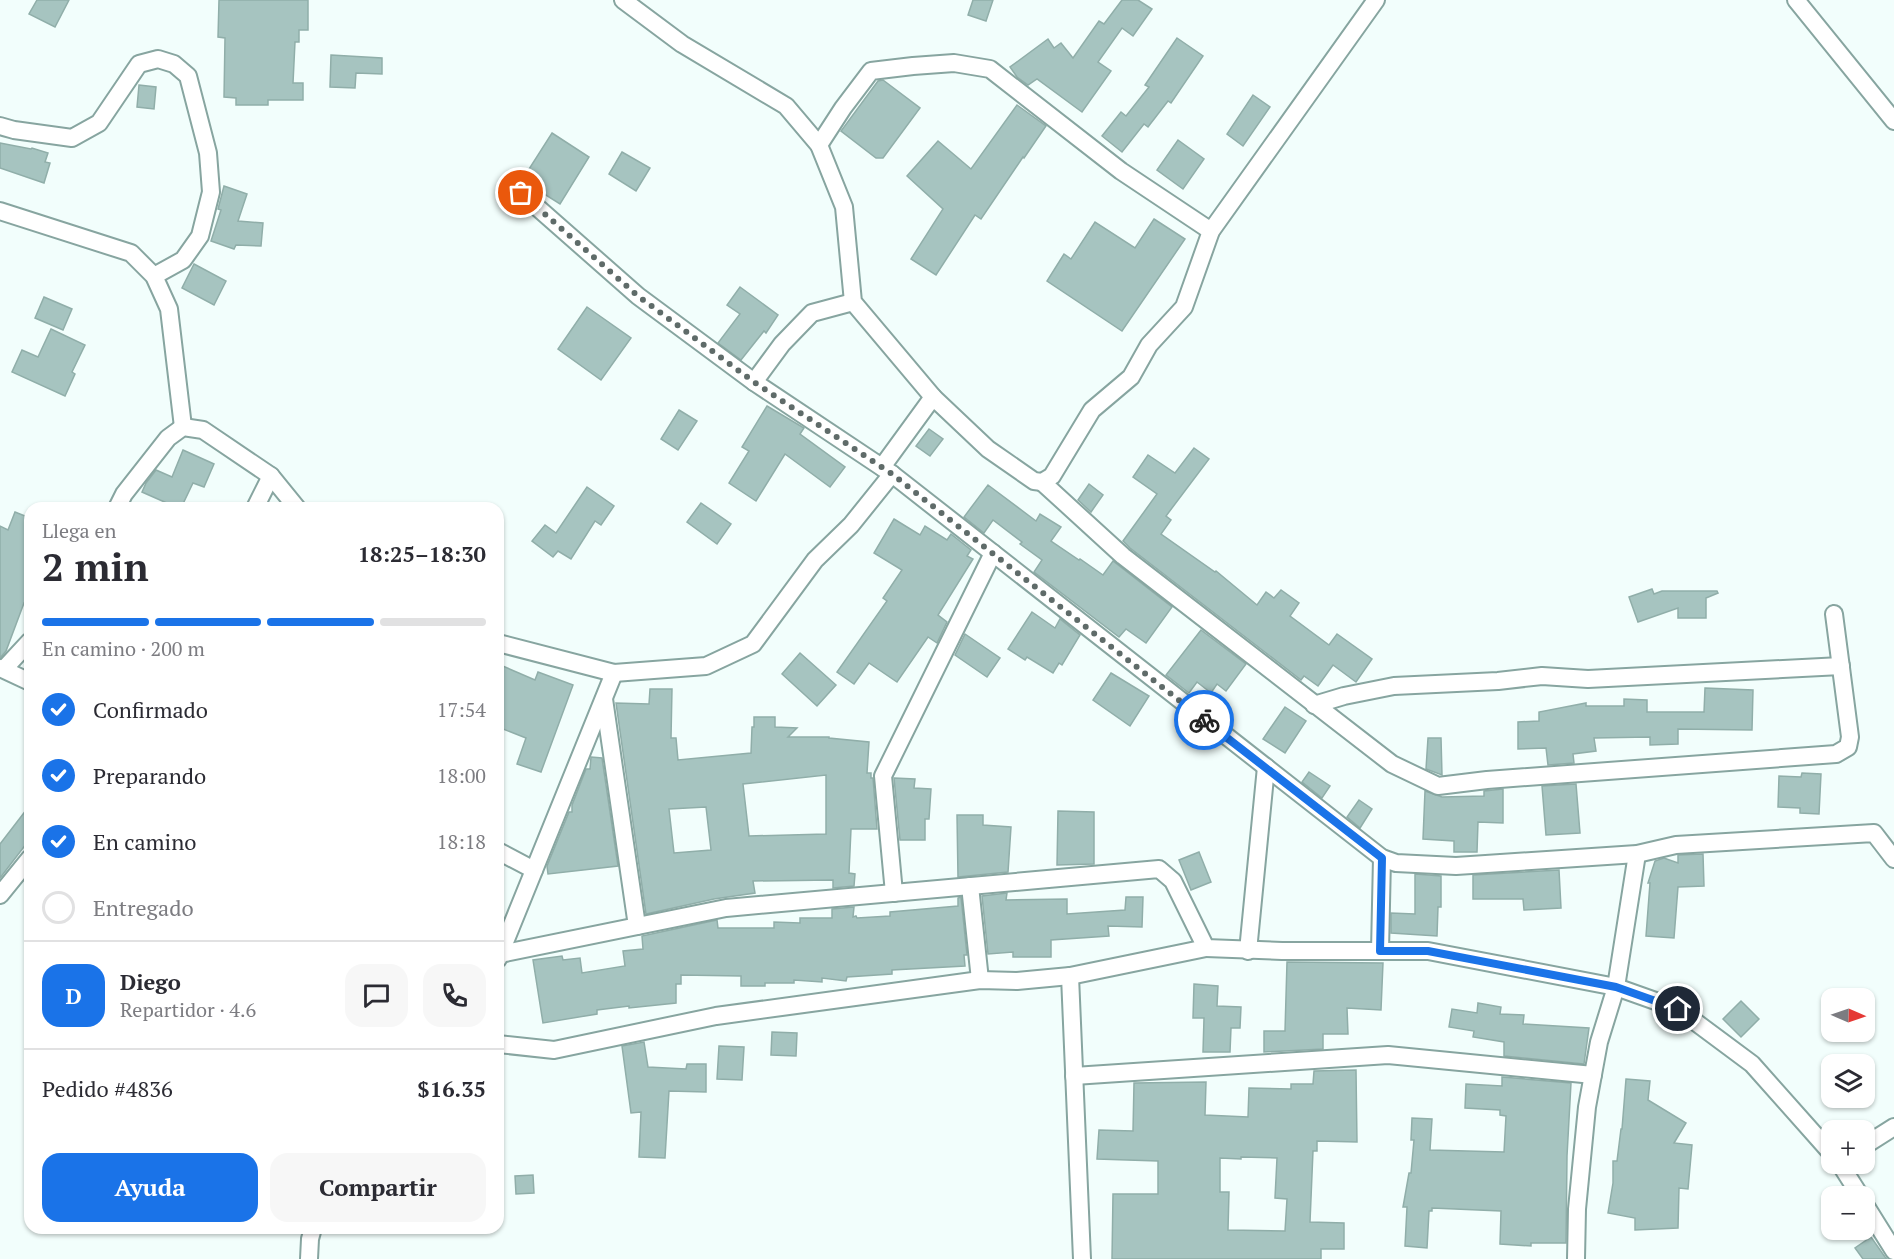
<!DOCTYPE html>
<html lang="es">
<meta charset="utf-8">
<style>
:root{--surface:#fff;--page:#f7f7f7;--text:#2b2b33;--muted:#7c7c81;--line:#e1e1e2;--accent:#1a73e8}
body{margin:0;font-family:"PT Serif",serif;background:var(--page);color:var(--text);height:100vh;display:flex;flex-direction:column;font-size:22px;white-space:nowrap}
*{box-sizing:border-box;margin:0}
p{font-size:20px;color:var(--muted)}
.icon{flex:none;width:33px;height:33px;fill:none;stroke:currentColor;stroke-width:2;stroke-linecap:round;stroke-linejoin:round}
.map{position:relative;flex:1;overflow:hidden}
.drawer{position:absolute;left:24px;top:502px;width:480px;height:732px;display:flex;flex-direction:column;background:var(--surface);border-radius:18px;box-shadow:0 2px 4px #0004}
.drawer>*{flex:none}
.needle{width:39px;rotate:92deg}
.controls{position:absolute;left:1821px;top:988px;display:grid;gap:12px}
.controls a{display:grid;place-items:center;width:54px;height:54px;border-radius:12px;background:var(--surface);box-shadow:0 2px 4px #0004;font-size:30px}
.pin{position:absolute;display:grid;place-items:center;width:51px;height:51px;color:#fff;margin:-26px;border:3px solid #fff;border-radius:50%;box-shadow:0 2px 6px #0007}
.courier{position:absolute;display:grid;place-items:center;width:60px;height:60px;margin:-30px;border:4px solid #1a73e8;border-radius:50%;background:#fff;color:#222;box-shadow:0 2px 8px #0007}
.headline em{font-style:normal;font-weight:700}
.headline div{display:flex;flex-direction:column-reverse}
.headline{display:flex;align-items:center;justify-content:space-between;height:102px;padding:0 18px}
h1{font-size:39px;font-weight:700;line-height:45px}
.bar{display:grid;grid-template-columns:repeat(4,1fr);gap:9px 6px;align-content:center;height:72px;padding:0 18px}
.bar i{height:8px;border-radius:4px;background:var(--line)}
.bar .current{background:var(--accent)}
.bar p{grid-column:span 4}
.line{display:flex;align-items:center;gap:15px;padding:0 18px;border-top:2px solid var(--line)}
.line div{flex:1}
.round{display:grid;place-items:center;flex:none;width:63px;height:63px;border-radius:18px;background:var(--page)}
ol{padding:0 18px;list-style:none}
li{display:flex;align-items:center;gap:18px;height:66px}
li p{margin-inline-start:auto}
li .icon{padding:6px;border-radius:50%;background:var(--accent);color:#fff;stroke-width:4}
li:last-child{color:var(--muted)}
li i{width:33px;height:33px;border:3px solid var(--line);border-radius:50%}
.cta{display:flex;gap:12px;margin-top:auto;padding:12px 18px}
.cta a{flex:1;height:69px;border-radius:18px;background:var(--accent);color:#fff;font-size:24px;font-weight:700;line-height:69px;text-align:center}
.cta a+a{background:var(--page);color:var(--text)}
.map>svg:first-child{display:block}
.building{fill:#a6c4c0;stroke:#90aea9;stroke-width:1.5;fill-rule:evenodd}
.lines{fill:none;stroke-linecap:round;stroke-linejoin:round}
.street-casing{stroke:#87a5a0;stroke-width:20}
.street{stroke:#fff;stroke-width:16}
.done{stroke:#5f6b69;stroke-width:6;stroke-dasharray:0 10.8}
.route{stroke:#1a73e8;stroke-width:8}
</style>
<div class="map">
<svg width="1894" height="1259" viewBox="0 0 1894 1259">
<rect width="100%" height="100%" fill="#f2fefc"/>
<g class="building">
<path d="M37 0H69L55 27 29 14Z"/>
<path d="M219 0H308V30H299V42H295L293 83H303V100H268V105H236V98L224 97 225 38 218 37Z"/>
<path d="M973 0H993L986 21 968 15Z"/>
<path d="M1122 0H1138L1152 9 1133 36 1122 28 1098 62 1111 71 1082 112 1037 79 1028 85 1017 77 1010 67 1048 39 1054 48 1061 43 1073 58 1099 21 1104 24Z"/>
<path d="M1177 38 1203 56 1171 103 1168 101 1148 127 1144 124 1122 152 1102 136 1121 112 1126 116 1149 87 1145 85Z"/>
<path d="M331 55 382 58V74L356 73 355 88 330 87Z"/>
<path d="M883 80 920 108 883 158H876L841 131 878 81Z"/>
<path d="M139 85 156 87 154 109 137 107Z"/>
<path d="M1253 95 1270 107 1243 146 1227 134Z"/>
<path d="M1017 105 1046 126 1024 158 1023 157 981 219 975 215 936 275 911 259 943 209 907 176 938 141 971 169Z"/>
<path d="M552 133 589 157 560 204 522 180Z"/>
<path d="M1178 140 1204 159 1183 189 1157 170Z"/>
<path d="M0 143 31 149 32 148 48 153 45 162 50 163 44 183 0 168Z"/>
<path d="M622 152 650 168 636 191 609 174Z"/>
<path d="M224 186 247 194 238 221 263 223 261 246 236 245 234 249 211 241 221 210 218 209Z"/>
<path d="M1154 219 1185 239 1122 331 1047 281 1064 254 1071 259 1095 222 1135 248Z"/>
<path d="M194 264 226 281 214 305 182 288Z"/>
<path d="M740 287 778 315 766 333 764 331 741 360 718 343 740 314 727 305Z"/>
<path d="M44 297 72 309 63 330 35 318Z"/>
<path d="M587 307 631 338 601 380 558 349Z"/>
<path d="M51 329 85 345 72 372 75 374 65 396 12 372 22 350 38 357Z"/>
<path d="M767 406 804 428 800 434 845 467 830 487 785 454 756 501 729 483 749 451 742 447Z"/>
<path d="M679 410 697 421 678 450 661 439Z"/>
<path d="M929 429 943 439 930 456 916 446Z"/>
<path d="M1194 448 1209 459 1166 516 1171 520 1161 534 1215 572 1216 571 1257 605 1266 592 1274 598 1281 590 1299 603 1290 616 1329 645 1337 634 1372 659 1356 682 1333 665 1318 686 1304 676 1301 680 1130 548 1123 541 1157 494 1133 477 1148 455 1175 473Z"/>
<path d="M183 450 214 464 204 487 193 483 181 508H178L142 492 146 483 156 470 172 477Z"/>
<path d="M1089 484 1103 495 1091 512 1078 500Z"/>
<path d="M988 485 1036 521 1040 514 1061 527 1051 541 1079 560 1080 559 1103 575 1113 561 1172 607 1146 643 1126 629 1119 637 1034 572 1042 560 1020 544 1022 542 993 520 984 533 964 517Z"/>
<path d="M587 487 614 506 601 525 595 521 571 559 558 551 553 557 532 541 545 525 556 533Z"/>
<path d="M701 503 731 524 717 544 687 522Z"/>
<path d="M15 512 30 518V605L24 603 6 651 0 658V526L8 530Z"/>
<path d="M894 519 920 535 925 526 947 540 951 534 971 550 967 556 973 559 938 615 947 622 937 643 928 637 897 682 869 663 854 684 837 672 887 601 883 598 902 570 874 553Z"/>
<path d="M1652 589 1654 594 1662 591H1717L1718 593 1706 598V618H1678V608L1638 622 1629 597Z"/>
<path d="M1032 612 1055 628 1060 619 1080 635 1062 665 1059 663 1053 673 1027 657 1025 660 1008 649Z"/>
<path d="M1201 630 1246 664 1226 691 1217 684 1211 693 1197 682 1189 693 1166 675Z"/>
<path d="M965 634 1000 658 987 677 955 655Z"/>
<path d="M800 653 836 685 817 706 782 674Z"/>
<path d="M498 664 535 680 538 672 573 685 541 772 517 764 526 738 498 727Z"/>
<path d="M1111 673 1149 696 1130 726 1093 700Z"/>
<path d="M1705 688 1753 690 1752 730 1678 729V744L1650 745V737L1594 738 1596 751 1573 754 1574 763 1548 765 1546 748 1518 749V722L1539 721V712L1586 703V706H1624V699L1647 700V712H1704Z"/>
<path d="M650 689H672L671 738H676L678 760 751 753 752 727H754V717H775V727L797 728 788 737H829V738L869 742 867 773H871V778H873L877 829H851L849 873 855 874 854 886 833 888V880L753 881 755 893 714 899 646 914 616 703 649 704ZM826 775V834L749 836 743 784ZM706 807 711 850 674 853 669 809Z"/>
<path d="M1285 707 1306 721 1285 753 1263 739Z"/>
<path d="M1428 738H1441L1442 775 1426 769Z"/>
<path d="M591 757 602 758 618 866 548 874 547 866 569 812H572V805L586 769H590Z"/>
<path d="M1309 772 1330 786 1322 798 1302 782Z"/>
<path d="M1802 773 1821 774 1819 814 1800 813V808L1778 807 1779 776 1801 777Z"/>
<path d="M894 778 915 779 914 788 931 789 929 819H925V840H900Z"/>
<path d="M1576 784 1580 833 1546 835 1542 786Z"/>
<path d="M1503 789V823L1478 822 1477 852H1454V841L1423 839 1425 791 1442 797 1484 796V791Z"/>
<path d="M1359 800 1372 809 1360 828 1347 817Z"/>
<path d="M30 805V839L0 878V844Z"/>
<path d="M1058 811 1094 812V864L1057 865Z"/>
<path d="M957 815H983V825L1011 827 1008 872 958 877Z"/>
<path d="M1199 852 1211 882 1191 890 1179 860Z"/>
<path d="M1703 854 1704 886 1678 887 1674 938 1646 936 1650 883H1648L1655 861 1664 858 1678 863V855Z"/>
<path d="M1559 870 1561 908 1524 910 1523 899H1473V875Z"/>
<path d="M1415 874 1441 876V907H1438L1437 936 1391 933V913L1415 914Z"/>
<path d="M1007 893 1006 900 1067 899V914L1125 910 1126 897H1143L1142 927 1108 926 1109 936 1051 940V957H1013V952L988 954 982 896Z"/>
<path d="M961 897 967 955H964L965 966 892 970V974L847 977 846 981 822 978V982L794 980V983H765V986H741V976L681 975V984H676V1003L629 1008V1006L597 1010V1014L543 1023 533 960 562 956 563 960 580 958 582 973 625 966 623 951 643 949 642 936 717 920 718 928H774V922L800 923V918H832V909L854 907 853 917 856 916 857 918 890 916V912L958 906V898Z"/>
<path d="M1287 962 1383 963 1381 1010 1347 1008 1348 1034H1323V1049L1264 1052V1031H1285Z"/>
<path d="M1194 984 1218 986 1217 1006 1241 1007 1240 1028H1231L1230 1052H1203L1204 1018H1193Z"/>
<path d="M1741 1001 1759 1019 1741 1037 1723 1019Z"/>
<path d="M1478 1003 1501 1007 1500 1014 1524 1015 1523 1024 1589 1028 1584 1064 1504 1056V1042L1473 1037 1474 1031 1449 1027 1452 1009 1477 1013Z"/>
<path d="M772 1032 797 1033 796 1056 771 1055Z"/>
<path d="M644 1042 648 1067 686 1069 687 1064H706V1092L669 1091 665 1158 639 1157 641 1112 631 1113 622 1046Z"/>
<path d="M719 1046 744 1047 742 1080 717 1079Z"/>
<path d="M1356 1070 1357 1142 1317 1141V1151H1313L1310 1222 1344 1223V1249H1321V1259H1112L1113 1194H1158V1161L1097 1159 1099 1130 1133 1131 1134 1083 1206 1082 1205 1115 1248 1117 1249 1088 1291 1089V1084H1313L1314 1071ZM1241 1157 1277 1158 1275 1198 1287 1199 1285 1231 1228 1230 1229 1192H1220V1158L1241 1159Z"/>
<path d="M1502 1077 1571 1083 1567 1156 1566 1243H1531V1246L1500 1244 1501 1211 1432 1208V1211H1429L1427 1248 1405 1246 1407 1207H1403L1409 1173H1411L1414 1140H1411L1412 1118 1432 1119 1430 1150 1504 1152 1506 1116 1500 1115V1110L1465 1108 1466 1084 1502 1086Z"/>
<path d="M1626 1079 1650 1081 1648 1100 1686 1123 1674 1143 1692 1145 1688 1189 1679 1188 1678 1228 1635 1230V1218L1608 1213 1613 1183V1161H1617L1621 1129H1622Z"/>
<path d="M533 1175 534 1193 516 1194 515 1176Z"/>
<path d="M1871 1237 1885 1257 1887 1259H1863L1855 1248Z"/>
</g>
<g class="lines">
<g class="street-casing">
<g id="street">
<path d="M623 0 682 44 786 106 819 145 844 207 853 302 933 397"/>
<path d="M1796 0 1894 121"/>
<path d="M0 126 14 130 72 138 99 123 139 64 158 59 174 64 188 76 208 153 211 192 200 236 183 260 154 276"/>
<path d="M819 145 843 108 871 71 913 66 954 63 990 69 1121 171 1211 231"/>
<path d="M521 193 638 296 754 382 892 474 1382 858 1396 863 1456 866 1637 854 1676 845 1874 833 1894 859"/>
<path d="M0 211 131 253 154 276 169 309 183 427"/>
<path d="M754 382 782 344 812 313 853 302"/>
<path d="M882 467 933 397 988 449 1034 481 1042 482 1052 476 1092 410 1131 377 1149 345 1184 307 1211 231 1376 0"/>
<path d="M1042 482 1123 556 1392 764 1438 786 1487 780 1836 754 1848 747 1850 737 1834 614"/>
<path d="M117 508 124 494 168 438 183 427 203 430 271 476 297 508"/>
<path d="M255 508 271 476"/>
<path d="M498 643 614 673 706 666 753 644 815 560 851 525 892 474"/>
<path d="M0 668 30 682"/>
<path d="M4 669 30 641"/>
<path d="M604 699 637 926"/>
<path d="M1314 705 1344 696 1394 686 1498 681 1542 676 1588 679 1841 666"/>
<path d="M498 851 534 870"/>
<path d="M970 886 980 980"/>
<path d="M894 893 883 776 993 553"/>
<path d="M0 895 30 858"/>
<path d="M1248 951 1266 767"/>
<path d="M1380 951 1382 858"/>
<path d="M500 954 726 908 1159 869 1173 881 1206 948 1282 951H1428L1616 987 1678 1009 1752 1064 1832 1154"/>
<path d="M498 959 614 673"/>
<path d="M1070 976 1082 1259"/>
<path d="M498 1044 554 1050 716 1016 980 980 1017 981 1070 976 1206 948"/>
<path d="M1074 1076 1388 1055 1593 1075"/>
<path d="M1864 1146 1894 1127"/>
<path d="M1840 1164 1861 1197"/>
<path d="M1864 1203 1894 1251"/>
<path d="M309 1259 310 1239 313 1228"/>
<path d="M1576 1259 1577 1209 1587 1107 1599 1042 1616 987 1637 854"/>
</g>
</g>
<use href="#street" class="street"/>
</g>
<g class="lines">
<path class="done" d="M521 193 638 296 754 382 892 474 1204 720"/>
<path class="route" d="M1204 720 1382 858 1380 951H1428L1616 987 1678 1009"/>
</g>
</svg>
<div class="controls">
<a><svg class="needle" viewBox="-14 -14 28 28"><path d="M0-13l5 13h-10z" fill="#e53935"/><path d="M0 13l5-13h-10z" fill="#7c7c81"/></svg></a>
<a><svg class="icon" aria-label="layers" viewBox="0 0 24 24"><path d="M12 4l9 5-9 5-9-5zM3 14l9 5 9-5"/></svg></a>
<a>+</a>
<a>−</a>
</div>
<div class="pin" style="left:521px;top:193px;background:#ea580c"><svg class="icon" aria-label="bag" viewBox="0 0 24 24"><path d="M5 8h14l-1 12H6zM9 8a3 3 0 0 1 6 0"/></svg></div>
<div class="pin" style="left:1678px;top:1009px;background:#1f2937"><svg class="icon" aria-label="home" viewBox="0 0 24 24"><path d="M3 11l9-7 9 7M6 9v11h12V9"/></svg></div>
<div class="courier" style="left:1204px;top:720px"><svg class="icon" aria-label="bike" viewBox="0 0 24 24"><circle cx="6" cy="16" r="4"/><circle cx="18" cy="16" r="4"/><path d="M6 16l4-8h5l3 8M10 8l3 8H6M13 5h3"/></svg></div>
<section class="drawer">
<div class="headline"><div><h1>2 min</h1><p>Llega en</p></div><em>18:25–18:30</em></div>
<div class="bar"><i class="current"></i><i class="current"></i><i class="current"></i><i></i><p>En camino · 200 m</p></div>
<ol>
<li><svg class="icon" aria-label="check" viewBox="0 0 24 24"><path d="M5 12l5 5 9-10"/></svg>Confirmado<p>17:54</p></li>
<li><svg class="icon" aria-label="check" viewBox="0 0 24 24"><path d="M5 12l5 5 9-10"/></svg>Preparando<p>18:00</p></li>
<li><svg class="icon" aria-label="check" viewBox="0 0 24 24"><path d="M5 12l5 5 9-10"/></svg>En camino<p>18:18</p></li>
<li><i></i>Entregado</li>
</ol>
<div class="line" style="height:108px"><b class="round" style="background:var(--accent);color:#fff">D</b><div><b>Diego</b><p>Repartidor · 4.6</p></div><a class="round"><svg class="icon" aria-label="chat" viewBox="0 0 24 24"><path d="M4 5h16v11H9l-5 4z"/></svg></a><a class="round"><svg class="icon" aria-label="phone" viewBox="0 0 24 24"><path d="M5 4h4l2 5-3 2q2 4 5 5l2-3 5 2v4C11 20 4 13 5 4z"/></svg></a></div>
<div class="line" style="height:78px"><div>Pedido #4836</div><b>$16.35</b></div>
<div class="cta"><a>Ayuda</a><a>Compartir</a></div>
</section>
</div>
